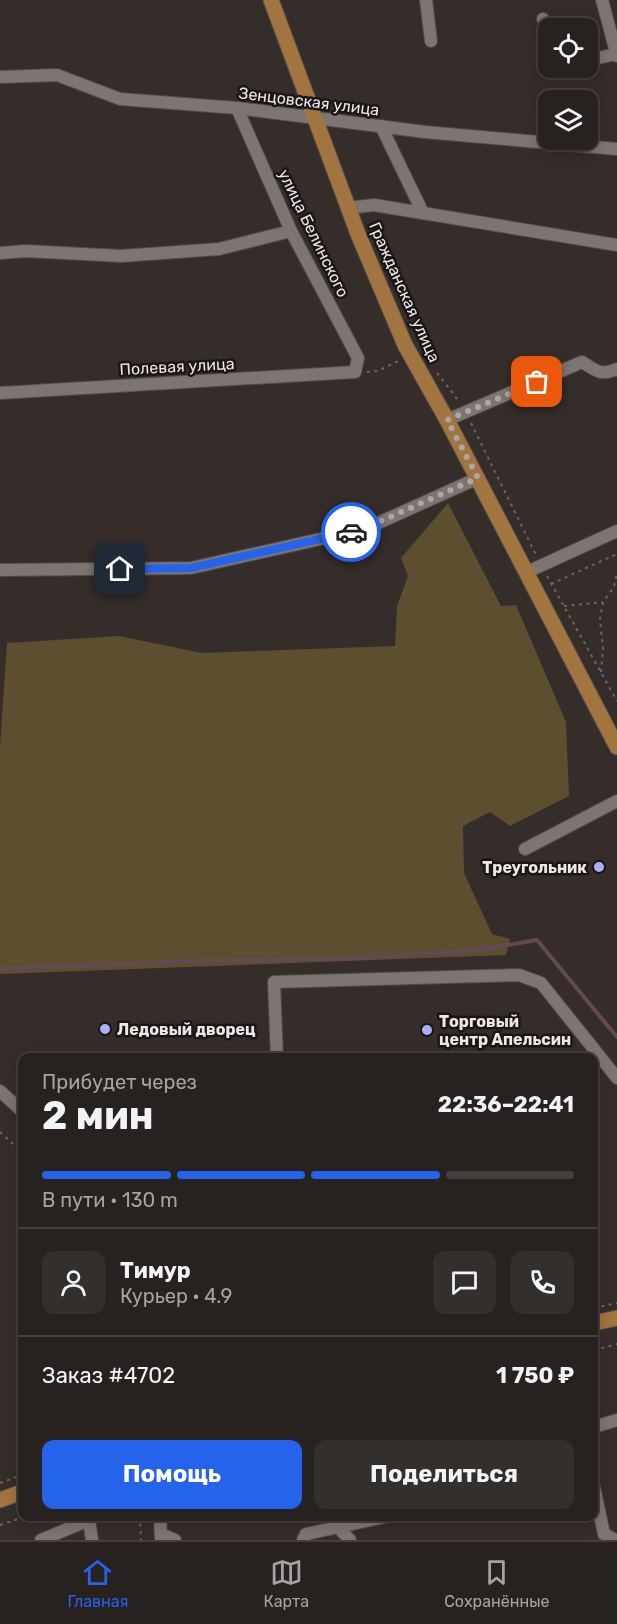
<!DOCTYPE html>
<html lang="ru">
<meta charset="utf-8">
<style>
:root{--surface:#272220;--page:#332f2d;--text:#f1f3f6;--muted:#a4a4a5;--line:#433f3e;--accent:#2563eb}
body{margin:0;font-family:Rubik,sans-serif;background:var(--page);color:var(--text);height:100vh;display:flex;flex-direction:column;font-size:22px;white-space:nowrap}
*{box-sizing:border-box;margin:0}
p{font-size:20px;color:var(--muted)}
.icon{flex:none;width:33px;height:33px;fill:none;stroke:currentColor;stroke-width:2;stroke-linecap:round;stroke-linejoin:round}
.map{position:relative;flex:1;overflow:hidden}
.drawer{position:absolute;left:18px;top:1053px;width:580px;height:468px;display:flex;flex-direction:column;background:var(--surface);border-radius:12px;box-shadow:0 3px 15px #0003,0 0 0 2px var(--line)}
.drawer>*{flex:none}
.buttons{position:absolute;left:538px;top:18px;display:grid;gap:12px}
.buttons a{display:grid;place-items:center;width:60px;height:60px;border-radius:12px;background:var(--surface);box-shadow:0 3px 15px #0003,0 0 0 2px var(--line);font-size:30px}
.pin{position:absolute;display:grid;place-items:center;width:51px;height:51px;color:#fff;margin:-26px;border-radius:12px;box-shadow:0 3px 9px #0006}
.courier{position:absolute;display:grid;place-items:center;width:60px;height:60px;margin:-30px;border:4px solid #2563eb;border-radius:50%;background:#fff;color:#222;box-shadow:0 2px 8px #0007}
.headline em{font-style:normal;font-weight:700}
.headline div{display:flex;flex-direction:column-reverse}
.headline{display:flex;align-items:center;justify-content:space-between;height:102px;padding:0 24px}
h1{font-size:39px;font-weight:700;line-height:45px}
.bar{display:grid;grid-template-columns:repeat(4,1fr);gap:9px 6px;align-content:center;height:72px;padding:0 24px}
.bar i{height:8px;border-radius:4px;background:var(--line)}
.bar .active{background:var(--accent)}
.bar p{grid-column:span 4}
.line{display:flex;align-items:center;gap:15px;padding:0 24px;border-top:2px solid var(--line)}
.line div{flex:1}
.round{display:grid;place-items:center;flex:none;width:63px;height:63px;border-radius:12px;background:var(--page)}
.primary-button{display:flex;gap:12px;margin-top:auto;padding:12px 24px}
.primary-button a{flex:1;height:69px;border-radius:12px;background:var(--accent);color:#fff;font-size:24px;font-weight:700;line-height:69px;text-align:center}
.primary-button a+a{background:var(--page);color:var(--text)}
.tab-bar{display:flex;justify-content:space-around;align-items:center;height:84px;border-top:2px solid var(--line);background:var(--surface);font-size:16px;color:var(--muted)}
.tab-bar a{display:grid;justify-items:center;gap:3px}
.tab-bar .active{color:var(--accent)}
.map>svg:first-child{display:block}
.green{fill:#5b4f2f}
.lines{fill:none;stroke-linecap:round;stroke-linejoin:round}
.stream{stroke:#624954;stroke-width:4}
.minor-casing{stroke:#524c4a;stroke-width:14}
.major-casing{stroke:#524c4a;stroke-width:17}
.path{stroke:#6c6563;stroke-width:2;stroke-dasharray:3 4.5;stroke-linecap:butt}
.minor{stroke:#7d7572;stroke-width:12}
.major{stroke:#a2743f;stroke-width:15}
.done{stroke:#aca7a5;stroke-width:6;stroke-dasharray:0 10.8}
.route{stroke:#2563eb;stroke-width:8}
.poi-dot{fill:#abaffb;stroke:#191615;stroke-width:2}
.labels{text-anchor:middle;stroke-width:5;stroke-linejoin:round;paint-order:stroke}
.street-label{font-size:16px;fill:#ede8e7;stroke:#191615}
.poi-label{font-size:16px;font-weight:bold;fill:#ede8e7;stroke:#191615;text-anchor:start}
</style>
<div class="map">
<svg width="617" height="1540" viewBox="0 0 617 1540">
<rect width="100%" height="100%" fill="#342d2a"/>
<path class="green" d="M448 503 501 606 516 605 566 722 569 796 510 826 490 812 463 826 464 873 492 934 510 939 506 955 0 974V746L7 643 119 636 202 653 395 646 397 606 408 576 401 558Z"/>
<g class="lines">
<path class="stream" d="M0 969 198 961 339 959 473 951 537 940 617 1037"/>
<g class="minor-casing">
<g id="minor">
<path d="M426 0 431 41"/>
<path d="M602 0 617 56"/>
<path d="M543 19 549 38"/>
<path d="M588 60 616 54"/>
<path d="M0 77 57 75 120 99 237 108 425 132 617 149"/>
<path d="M381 126 423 213"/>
<path d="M348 208 374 205 617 245"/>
<path d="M0 253 26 251 121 256 219 249 291 231"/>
<path d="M0 393 355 372 358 358 291 231 237 108"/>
<path d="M447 420 582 362C597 371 600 376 617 369"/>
<path d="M0 570 191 568 365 529 478 478"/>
<path d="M527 572 617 531"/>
<path d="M525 849 617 801"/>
<path d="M277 1058 274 982 519 975 541 983 617 1078"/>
<path d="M0 1091 22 1111"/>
<path d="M594 1427 617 1420"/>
<path d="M594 1487 604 1534 615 1540"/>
<path d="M160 1516 161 1540"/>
<path d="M89 1520 92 1540"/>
<path d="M338 1527 350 1540"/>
<path d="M161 1534 175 1540"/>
<path d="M41 1540 89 1520V1516"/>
<path d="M303 1540 306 1534 389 1516"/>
</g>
</g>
<g class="major-casing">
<g id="major">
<path d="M271 0 358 234 405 345 447 420 617 747"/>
<path d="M594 1323 617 1318"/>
<path d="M0 1500 22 1492"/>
</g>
</g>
<g class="path">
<path d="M382 254 397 284V290"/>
<path d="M367 372 378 371 400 360"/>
<path d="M437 373 452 392 459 402"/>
<path d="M471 423 536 555"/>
<path d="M547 576 617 701"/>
<path d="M551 584 617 554"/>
<path d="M564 606 603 602"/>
<path d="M601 672 603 649 600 619 603 602 614 587 617 572"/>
<path d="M0 1132 22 1152"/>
<path d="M594 1308 617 1303"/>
<path d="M594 1350 617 1344"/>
<path d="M0 1483 22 1475"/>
<path d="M140 1516 141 1540"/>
<path d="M0 1525 27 1516"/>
</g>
<use href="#minor" class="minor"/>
<use href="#major" class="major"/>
</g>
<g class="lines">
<path class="done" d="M351 532 365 528 478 478 447 420 537 382"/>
<path class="route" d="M120 569 191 568 351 532"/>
</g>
<g class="poi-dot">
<circle cx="599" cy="867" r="6"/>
<circle cx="105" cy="1029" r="6"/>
<circle cx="427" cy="1030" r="6"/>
</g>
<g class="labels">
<g class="street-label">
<text transform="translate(309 101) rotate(7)" y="6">Зенцовская улица</text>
<text transform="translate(314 233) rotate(64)" y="6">улица Белинского</text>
<text transform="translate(405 292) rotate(66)" y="6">Гражданская улица</text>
<text transform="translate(177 366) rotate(-3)" y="6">Полевая улица</text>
</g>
<g class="poi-label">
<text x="587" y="873" text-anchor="end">Треугольник</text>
<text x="439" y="1027">Торговый<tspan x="439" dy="18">центр Апельсин</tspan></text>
<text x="117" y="1035">Ледовый дворец</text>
</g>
</g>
</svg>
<div class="buttons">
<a><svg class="icon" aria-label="locate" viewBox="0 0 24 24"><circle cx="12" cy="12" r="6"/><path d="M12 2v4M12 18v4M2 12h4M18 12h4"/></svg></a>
<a><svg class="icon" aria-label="layers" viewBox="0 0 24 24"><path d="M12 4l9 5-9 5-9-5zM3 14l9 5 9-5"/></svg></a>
</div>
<div class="pin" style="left:537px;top:382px;background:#ea580c"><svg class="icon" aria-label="bag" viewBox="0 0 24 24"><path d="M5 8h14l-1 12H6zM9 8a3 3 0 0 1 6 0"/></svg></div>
<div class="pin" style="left:120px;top:569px;background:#1f2937"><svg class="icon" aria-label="home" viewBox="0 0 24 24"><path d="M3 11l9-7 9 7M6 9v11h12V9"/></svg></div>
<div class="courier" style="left:351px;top:532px"><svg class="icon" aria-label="car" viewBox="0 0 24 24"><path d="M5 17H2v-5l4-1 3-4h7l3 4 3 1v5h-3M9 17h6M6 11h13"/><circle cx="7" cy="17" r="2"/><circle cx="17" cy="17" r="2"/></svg></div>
<section class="drawer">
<div class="headline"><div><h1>2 мин</h1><p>Прибудет через</p></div><em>22:36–22:41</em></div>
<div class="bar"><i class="active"></i><i class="active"></i><i class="active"></i><i></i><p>В пути · 130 m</p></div>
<div class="line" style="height:108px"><a class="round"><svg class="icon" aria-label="person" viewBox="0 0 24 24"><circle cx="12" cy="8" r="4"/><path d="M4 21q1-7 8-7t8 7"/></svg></a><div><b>Тимур</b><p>Курьер · 4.9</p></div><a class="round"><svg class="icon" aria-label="chat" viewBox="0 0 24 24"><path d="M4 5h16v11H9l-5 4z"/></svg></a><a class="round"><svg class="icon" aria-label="phone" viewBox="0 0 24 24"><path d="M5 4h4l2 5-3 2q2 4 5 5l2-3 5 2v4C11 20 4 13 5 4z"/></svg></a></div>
<div class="line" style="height:78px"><div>Заказ #4702</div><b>1 750 ₽</b></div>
<div class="primary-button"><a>Помощь</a><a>Поделиться</a></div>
</section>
</div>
<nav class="tab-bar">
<a class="active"><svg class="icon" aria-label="home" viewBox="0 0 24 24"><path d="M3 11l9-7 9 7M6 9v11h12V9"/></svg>Главная</a>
<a><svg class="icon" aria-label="map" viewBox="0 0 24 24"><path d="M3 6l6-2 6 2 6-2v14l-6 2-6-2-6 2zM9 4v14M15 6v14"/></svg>Карта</a>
<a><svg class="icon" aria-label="saved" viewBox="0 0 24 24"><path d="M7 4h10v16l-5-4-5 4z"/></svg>Сохранённые</a>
</nav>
